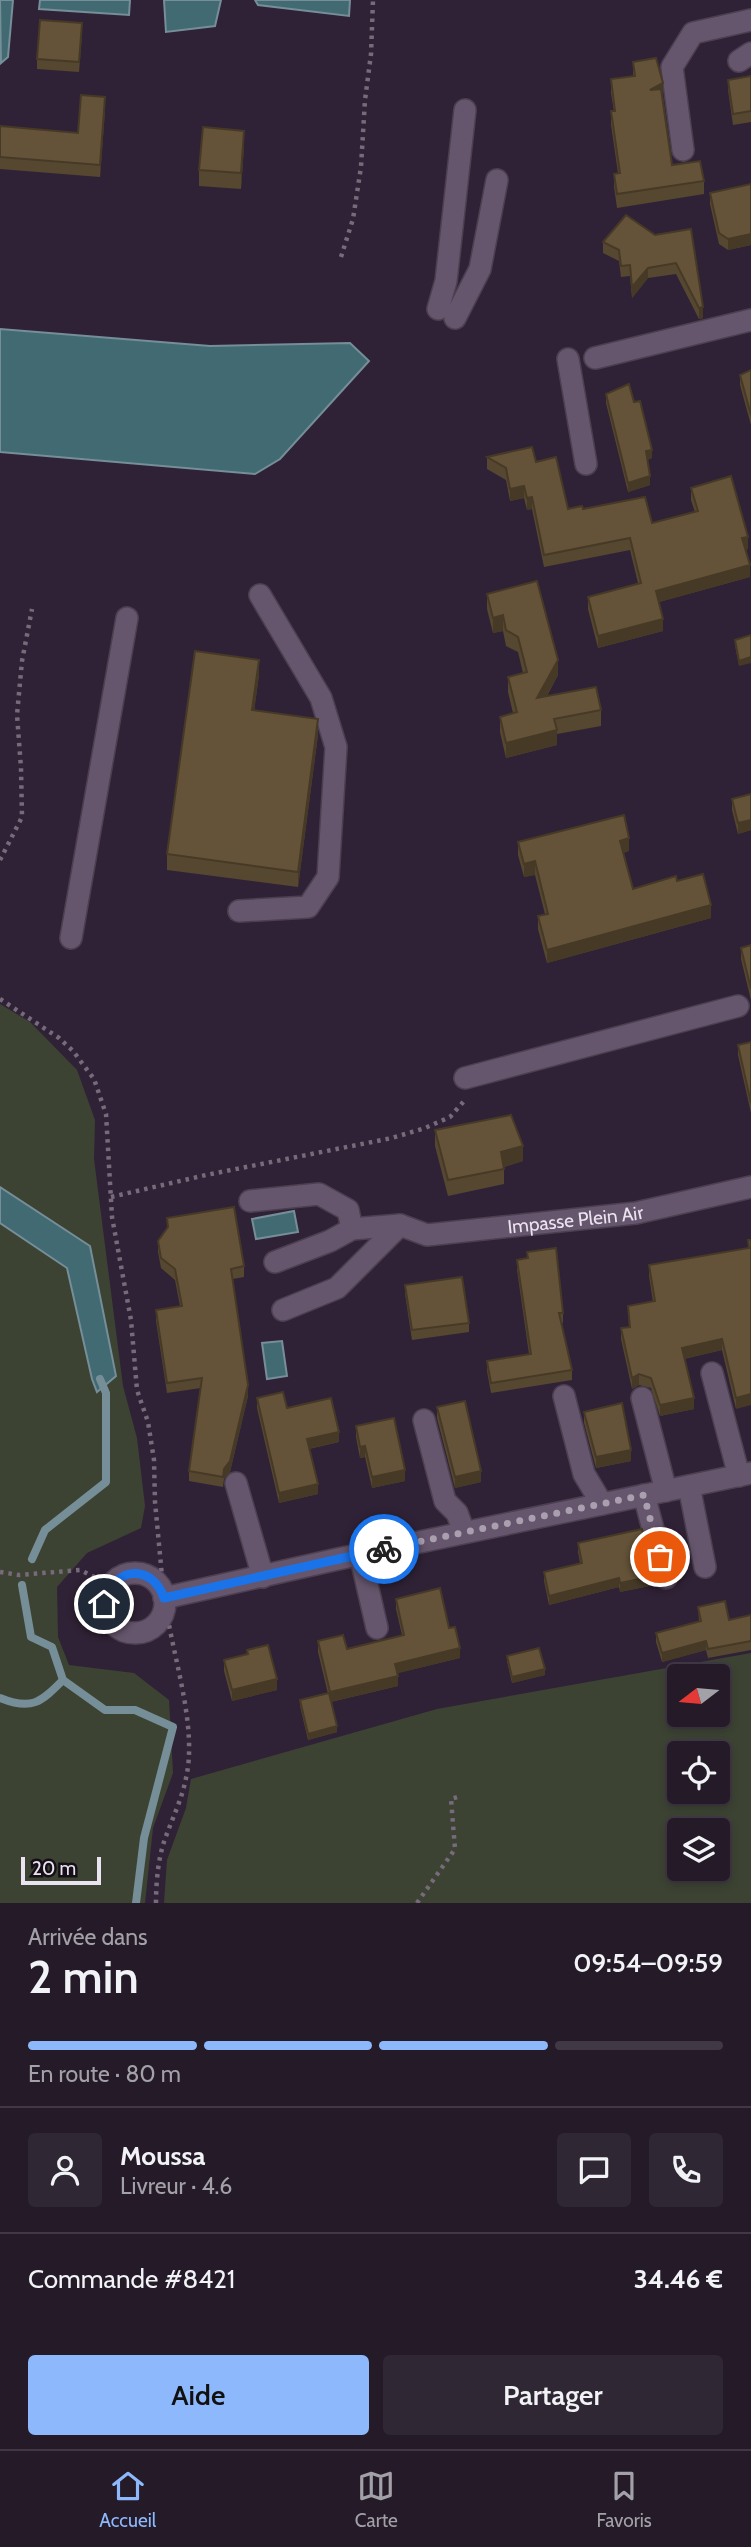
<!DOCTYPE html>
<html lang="fr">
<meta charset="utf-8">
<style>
:root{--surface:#241a28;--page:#302734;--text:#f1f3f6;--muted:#a3a1a8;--line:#413845;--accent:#8db9fc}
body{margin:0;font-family:Cabin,sans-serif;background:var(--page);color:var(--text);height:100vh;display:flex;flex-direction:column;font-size:26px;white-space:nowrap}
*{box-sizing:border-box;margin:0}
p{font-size:23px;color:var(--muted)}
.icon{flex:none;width:38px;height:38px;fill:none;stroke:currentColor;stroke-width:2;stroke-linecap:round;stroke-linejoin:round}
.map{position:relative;height:1903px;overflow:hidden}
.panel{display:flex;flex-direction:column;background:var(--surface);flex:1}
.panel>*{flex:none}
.needle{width:46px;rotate:254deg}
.buttons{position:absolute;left:667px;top:1664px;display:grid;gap:14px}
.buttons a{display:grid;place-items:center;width:63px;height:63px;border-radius:7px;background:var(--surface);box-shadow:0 4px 10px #0003,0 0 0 2px var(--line);font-size:35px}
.scale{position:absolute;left:21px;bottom:18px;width:80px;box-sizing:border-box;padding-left:7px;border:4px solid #ece3f0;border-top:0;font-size:19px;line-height:24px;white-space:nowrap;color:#ece3f0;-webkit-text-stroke:5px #150f18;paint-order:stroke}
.pin{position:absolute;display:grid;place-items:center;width:60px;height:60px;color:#fff;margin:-30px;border:4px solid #fff;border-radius:50%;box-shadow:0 2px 7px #0007}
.courier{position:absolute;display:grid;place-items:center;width:70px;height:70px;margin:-35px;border:5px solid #1a73e8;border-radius:50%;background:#fff;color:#222;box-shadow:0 2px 9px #0007}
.overview em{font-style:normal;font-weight:600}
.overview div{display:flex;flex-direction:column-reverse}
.overview{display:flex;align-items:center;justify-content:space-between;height:119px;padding:0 28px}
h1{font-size:46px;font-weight:600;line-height:52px}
.bar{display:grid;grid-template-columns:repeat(4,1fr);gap:10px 7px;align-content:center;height:84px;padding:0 28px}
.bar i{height:9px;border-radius:5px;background:var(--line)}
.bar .selected{background:var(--accent)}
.bar p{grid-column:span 4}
.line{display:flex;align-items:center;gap:18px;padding:0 28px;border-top:2px solid var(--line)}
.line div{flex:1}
.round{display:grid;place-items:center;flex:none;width:74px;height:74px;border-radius:7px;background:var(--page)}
.button{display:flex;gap:14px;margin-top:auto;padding:14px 28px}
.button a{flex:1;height:80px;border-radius:7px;background:var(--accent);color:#111;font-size:28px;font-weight:600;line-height:80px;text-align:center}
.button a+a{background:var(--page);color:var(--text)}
.dock{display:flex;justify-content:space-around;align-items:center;height:98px;border-top:2px solid var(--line);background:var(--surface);font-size:19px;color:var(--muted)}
.dock a{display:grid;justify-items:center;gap:4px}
.dock .selected{color:var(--accent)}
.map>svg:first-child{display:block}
.green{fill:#3c4333;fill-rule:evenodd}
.water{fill:#426a72;stroke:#758e98;stroke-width:2}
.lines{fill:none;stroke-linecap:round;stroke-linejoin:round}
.stream{stroke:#758e98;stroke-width:8}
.minor-casing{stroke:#4b3f50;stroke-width:24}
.path{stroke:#766a7b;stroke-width:4.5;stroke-dasharray:3.5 5;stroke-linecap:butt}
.minor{stroke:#66566d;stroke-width:21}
.wall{fill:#564730}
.shaded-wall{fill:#463a27}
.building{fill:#645338;stroke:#463a27;stroke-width:2}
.done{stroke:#aa9faf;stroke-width:7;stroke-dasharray:0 12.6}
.route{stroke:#1a73e8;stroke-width:9}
.labels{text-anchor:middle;stroke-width:6;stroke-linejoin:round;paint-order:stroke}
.street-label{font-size:19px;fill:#ece3f0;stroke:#150f18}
</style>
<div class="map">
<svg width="751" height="1903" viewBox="0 0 751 1903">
<rect width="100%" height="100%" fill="#302236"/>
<g class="green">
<path d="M0 1004 30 1022 77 1070 95 1120 94 1159 123 1386 137 1438 145 1506 141 1528 87 1553 57 1587 58 1637 69 1665 134 1673 169 1700 173 1773 153 1828 145 1903H0Z"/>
<path d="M751 1653V1903H164L167 1860 186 1808 191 1779 437 1709ZM718 1676V1715H679V1676ZM679 1754H718V1792H679ZM718 1830V1869H679V1830Z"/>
</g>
<g class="water">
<path d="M0 0H13L8 57 1 63Z"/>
<path d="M40 0H130L129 15 39 9Z"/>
<path d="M164 0H221L215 26 166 32Z"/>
<path d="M255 0H350L349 16 258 5Z"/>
<path d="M0 329 210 346 350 343 369 361 280 459 255 474 0 452Z"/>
<path d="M0 1187 90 1246 116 1376 97 1392 92 1379 67 1268 0 1223Z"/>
<path d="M294 1211 298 1232 256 1239 252 1219Z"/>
<path d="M282 1341 287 1376 267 1379 262 1343Z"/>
</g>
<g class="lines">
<g class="stream">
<path d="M32 1559 45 1530 106 1482V1393L100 1379"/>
<path d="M22 1585 31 1637 52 1647 63 1680 105 1710H135L173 1727 144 1838 136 1903"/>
<path d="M0 1698C32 1711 41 1702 63 1680"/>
</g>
<g class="minor-casing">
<g id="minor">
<path d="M739 61 751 53"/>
<path d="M683 150 672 67 693 33 751 20"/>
<path d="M438 309 446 281 465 110"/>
<path d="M455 318 480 269 497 180"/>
<path d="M595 358 751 320"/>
<path d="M568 359 586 464"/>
<path d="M239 911 308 907 328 877 336 747 321 698 260 595"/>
<path d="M71 938 127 618"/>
<path d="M465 1078 738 1006"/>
<path d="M250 1201 319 1194 348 1210 352 1229"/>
<path id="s1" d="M275 1262 330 1241 352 1229 400 1225 427 1235 636 1213 751 1187"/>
<path d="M283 1310 337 1288 400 1225"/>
<path d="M712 1373 739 1476"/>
<path d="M564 1396 584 1474 602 1504"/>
<path d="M642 1398 666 1491"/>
<path d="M424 1420 445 1501 457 1513 464 1532"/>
<path d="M236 1483 263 1577"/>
<path d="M689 1486 705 1567"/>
<path d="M644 1495 666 1578"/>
<path d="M360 1554 377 1628"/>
<circle cx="135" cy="1603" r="30"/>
<path d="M164 1598 338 1559 751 1473"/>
</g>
</g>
<g class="path">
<path d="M341 257 353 219 361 167 365 100 371 54 373 0"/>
<path d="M0 860 22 817 21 768 17 715 22 661 32 609"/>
<path d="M0 999 59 1038 73 1051 94 1079 106 1114 112 1217 131 1320 137 1390 148 1422 154 1460 155 1502 162 1576"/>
<path d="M111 1197 206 1175 392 1138 425 1128 450 1117 465 1100"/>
<path d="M0 1572 19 1575 80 1570 111 1585"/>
<path d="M156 1903C156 1883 158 1858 165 1839 172 1819 182 1799 186 1778 197 1731 176 1666 168 1619"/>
<path d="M417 1903 455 1849 451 1799 461 1796"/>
</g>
<use href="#minor" class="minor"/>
</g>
<g class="wall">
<path d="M82 34 79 72 37 69V59Z"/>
<path d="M633 62 663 96 672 165 704 181V194L617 208 614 187V174L618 173 611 125V111H614L611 93V79L633 76Z"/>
<path d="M751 76V122L733 125 728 90V80Z"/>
<path d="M105 110 100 177 0 169V126L78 133Z"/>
<path d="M244 146 241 189 199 186V170Z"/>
<path d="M751 184V245L728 250 719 244 710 204V193Z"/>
<path d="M691 229 703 318 699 319 676 274 648 278 632 298 630 276 621 277 619 261 603 253V242Z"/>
<path d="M751 370V425L740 385V375Z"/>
<path d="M606 394 634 402 652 458 647 460 650 485 628 492 606 403Z"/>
<path d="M487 457 536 462 568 509H583L652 523 695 512 691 500V488L748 549 745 550 750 577 659 602 663 631 598 648 588 609V597L638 583 630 550 544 567 532 509 527 510 524 498 510 501 506 480 487 469Z"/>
<path d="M487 594 558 675 547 696 601 710V726L557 734V745L506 758 500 732V717L513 713 508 692V677L523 673 518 652 506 646 503 631 493 633 487 609Z"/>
<path d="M751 635 739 666 735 645V640Z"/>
<path d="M259 675 254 711 318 735 298 887 167 870V854Z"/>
<path d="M751 794V830L738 834 732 810V799Z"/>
<path d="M518 842 629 851 623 853 633 889 677 881 711 918 547 963 538 929V916L545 914 535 875 524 877 518 855Z"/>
<path d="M751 945V1000L741 959V948Z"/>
<path d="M751 1042V1113L738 1055V1045Z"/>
<path d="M435 1130 523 1161 504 1167V1184L448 1196 435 1146Z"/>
<path d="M167 1218 244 1266V1277L233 1279 248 1396 230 1472 224 1479 223 1487 189 1481V1471L201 1388 167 1393 156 1321V1310L180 1306 175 1280 161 1268 158 1252V1241L167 1229Z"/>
<path d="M748 1240H751L736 1409 722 1350 684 1359 694 1409 660 1416 651 1388 639 1385 632 1389 621 1339V1328L629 1327 628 1306 653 1302 649 1276V1265L748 1248Z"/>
<path d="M527 1252 563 1313V1323H561L572 1370V1380L491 1393 487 1371V1361L529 1354 517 1270V1260L527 1258Z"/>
<path d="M405 1285 469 1323V1332L412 1340 405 1294Z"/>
<path d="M257 1398 287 1408 339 1442 309 1449 318 1494 279 1503 257 1408Z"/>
<path d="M437 1407 481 1482 455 1488 437 1418Z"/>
<path d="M584 1412 631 1461 596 1468 584 1423Z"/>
<path d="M356 1426 405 1481 372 1488 365 1457 360 1458 356 1437Z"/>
<path d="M578 1543 654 1585 620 1592 619 1587 549 1605 544 1581V1572L580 1563 578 1552Z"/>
<path d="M396 1599 449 1628 460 1658 397 1673 398 1686 331 1702 337 1732 308 1740 300 1706V1700L328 1694 318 1652V1641L347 1649 402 1635 396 1609Z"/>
<path d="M698 1607 729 1620 751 1615V1650L708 1658 706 1650 662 1662 656 1642V1633L699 1621Z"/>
<path d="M247 1650 277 1690 232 1701 224 1671V1660L247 1654Z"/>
<path d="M507 1656 545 1675 512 1683 507 1661Z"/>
</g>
<g class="shaded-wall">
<path d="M663 83V96L650 104V90Z"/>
<path d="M105 97V110L100 177V165Z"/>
<path d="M244 131V146L241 189V173Z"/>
<path d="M751 234V245L728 250V239Z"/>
<path d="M648 268V278L632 298V287Z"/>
<path d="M703 307V318L699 319V308Z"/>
<path d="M652 450V458L646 460V451Z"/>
<path d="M650 476V485L628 492V483Z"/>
<path d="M524 486V498L510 501V489Z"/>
<path d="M532 497V509L527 510V498Z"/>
<path d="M748 537V549L742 551V538Z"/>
<path d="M750 565V577L656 603V591Z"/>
<path d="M503 615V631L493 633V618Z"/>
<path d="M663 619V631L598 648V636Z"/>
<path d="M751 657V663L739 666V661Z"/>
<path d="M259 660V675L252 726V710Z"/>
<path d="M558 660V675L537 713V698Z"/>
<path d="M318 719V735L298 887V872Z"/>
<path d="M557 730V745L506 758V743Z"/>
<path d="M751 820V830L738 834V823Z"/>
<path d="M629 838V851L620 854V841Z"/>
<path d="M535 861V875L524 877V864Z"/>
<path d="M711 905V918L547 963V950Z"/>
<path d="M523 1146V1161L501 1168V1152Z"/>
<path d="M722 1339V1350L682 1359V1348Z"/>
<path d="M639 1374V1385L632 1389V1378Z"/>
<path d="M248 1385V1396L230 1472 224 1479V1469Z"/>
<path d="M751 1394V1405L736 1409V1398Z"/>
<path d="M694 1398V1409L660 1416V1405Z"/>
<path d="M339 1432V1442L307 1449V1439Z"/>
<path d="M365 1446V1457L360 1458V1447Z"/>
<path d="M631 1450V1461L596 1468V1457Z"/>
<path d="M405 1470V1481L372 1488V1477Z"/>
<path d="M481 1471V1482L455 1488V1477Z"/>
<path d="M318 1484V1494L279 1503V1493Z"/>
<path d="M654 1576V1585L620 1592V1583Z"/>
<path d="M619 1578V1587L549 1605V1596Z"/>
<path d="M706 1641V1650L662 1662V1653Z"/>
<path d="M460 1648V1658L395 1674V1664Z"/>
<path d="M545 1669V1675L512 1683V1677Z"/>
<path d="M398 1676V1686L330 1702V1692Z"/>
<path d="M277 1679V1690L232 1701V1690Z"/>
<path d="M337 1726V1732L308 1740V1734Z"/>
</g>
<g class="building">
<path d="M40 20 82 23 79 62 37 59Z"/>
<path d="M656 58 663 83 650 90 661 89 672 165 700 161 704 181 617 194 614 174 620 173 611 111H615L611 79 635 76 633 62Z"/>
<path d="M751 76V111L733 114 728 80Z"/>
<path d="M81 95 105 97 100 165 0 157V126L78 133Z"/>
<path d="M203 127 244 131 241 173 199 170Z"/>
<path d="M751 184V234L728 239 719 233 710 193Z"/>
<path d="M626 215 655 235 691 229 703 307 699 308 676 263 648 268 632 287 630 265 621 266 619 250 603 242Z"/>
<path d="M751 370V415L740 375Z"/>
<path d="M629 384 634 402 640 401 652 450 646 451 650 476 628 483 606 394Z"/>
<path d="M532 447 536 462 556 457 568 509 582 506 583 509 645 497 652 523 698 511 691 488 731 476 748 537 742 538 750 565 656 591 663 619 598 636 588 597 641 583 630 538 544 555 532 497 527 498 524 486 510 489 506 468 487 457Z"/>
<path d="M537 581 558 660 537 698 596 687 601 710 554 719 557 730 506 743 500 717 517 712 508 677 527 672 518 637 506 630 503 615 493 618 487 594Z"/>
<path d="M751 635V657L739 661 735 640Z"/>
<path d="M195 651 259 660 252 710 318 719 298 872 167 854Z"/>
<path d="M751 794V820L738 823 732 799Z"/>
<path d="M624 815 629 838 620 841 633 889 676 876 677 881 703 874 711 905 547 950 538 916 548 914 535 861 524 864 518 842Z"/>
<path d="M751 945V989L741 948Z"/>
<path d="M751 1042V1103L738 1045Z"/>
<path d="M511 1115 523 1146 501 1152 504 1169 448 1180 435 1130Z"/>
<path d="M234 1207 244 1266 231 1269 248 1385 230 1461 224 1469 223 1477 189 1471 202 1378 167 1383 156 1310 182 1306 175 1269 161 1258 158 1241 168 1227 167 1218Z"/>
<path d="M748 1240H751V1394L736 1398 722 1339 682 1348 694 1398 660 1405 651 1378 639 1374 632 1378 621 1328 630 1327 628 1306 655 1301 649 1265 749 1248Z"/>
<path d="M556 1248 563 1313H559L572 1370 491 1383 487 1361 531 1354 517 1260 528 1258 527 1252Z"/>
<path d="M462 1277 469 1323 412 1330 405 1285Z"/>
<path d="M283 1392 287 1408 331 1398 339 1432 307 1439 318 1484 279 1493 257 1398Z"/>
<path d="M465 1401 481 1471 455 1477 437 1407Z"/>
<path d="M622 1403 631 1450 596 1457 584 1412Z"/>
<path d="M394 1418 405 1470 372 1477 365 1446 360 1447 356 1426Z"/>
<path d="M642 1529 654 1576 620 1583 619 1578 549 1596 544 1572 582 1563 578 1543Z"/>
<path d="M440 1588 449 1628 455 1627 460 1648 395 1664 398 1676 330 1692 318 1641 343 1635 347 1649 404 1635 396 1599Z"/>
<path d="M725 1601 729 1620 751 1615V1641L708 1649 706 1641 662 1653 656 1633 701 1621 698 1607Z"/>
<path d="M268 1645 277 1679 232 1690 224 1660 248 1654 247 1650Z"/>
<path d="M539 1648 545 1669 512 1677 507 1656Z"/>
<path d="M329 1693 337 1726 308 1734 300 1700Z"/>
</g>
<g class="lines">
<path class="done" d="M384 1549 644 1495 660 1557"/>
<path class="route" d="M104 1604C111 1567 152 1562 164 1598L384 1549"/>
</g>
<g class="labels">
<g class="street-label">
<text dy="7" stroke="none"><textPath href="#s1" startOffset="310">Impasse Plein Air</textPath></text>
</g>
</g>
</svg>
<div class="buttons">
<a><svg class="needle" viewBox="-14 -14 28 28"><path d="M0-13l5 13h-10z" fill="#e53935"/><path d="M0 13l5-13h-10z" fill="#a3a1a8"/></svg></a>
<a><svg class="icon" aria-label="locate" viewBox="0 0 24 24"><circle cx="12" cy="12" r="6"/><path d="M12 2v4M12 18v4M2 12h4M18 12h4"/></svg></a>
<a><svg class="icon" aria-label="layers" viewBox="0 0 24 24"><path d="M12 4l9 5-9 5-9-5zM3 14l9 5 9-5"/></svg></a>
</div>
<div class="scale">20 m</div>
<div class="pin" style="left:660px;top:1557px;background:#ea580c"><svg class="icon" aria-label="bag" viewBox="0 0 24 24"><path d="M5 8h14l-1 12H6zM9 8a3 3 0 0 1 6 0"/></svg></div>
<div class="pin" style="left:104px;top:1604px;background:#1f2937"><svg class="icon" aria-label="home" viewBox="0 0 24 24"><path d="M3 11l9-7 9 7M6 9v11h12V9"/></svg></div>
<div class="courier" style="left:384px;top:1549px"><svg class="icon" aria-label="bike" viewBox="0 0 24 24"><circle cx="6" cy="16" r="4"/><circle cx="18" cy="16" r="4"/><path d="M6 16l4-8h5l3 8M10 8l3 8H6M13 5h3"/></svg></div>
</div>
<section class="panel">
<div class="overview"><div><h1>2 min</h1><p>Arrivée dans</p></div><em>09:54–09:59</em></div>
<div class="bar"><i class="selected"></i><i class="selected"></i><i class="selected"></i><i></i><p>En route · 80 m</p></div>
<div class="line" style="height:126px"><a class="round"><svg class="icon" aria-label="person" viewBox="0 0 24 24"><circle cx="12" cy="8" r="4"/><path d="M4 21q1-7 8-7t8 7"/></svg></a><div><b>Moussa</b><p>Livreur · 4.6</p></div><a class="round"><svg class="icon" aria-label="chat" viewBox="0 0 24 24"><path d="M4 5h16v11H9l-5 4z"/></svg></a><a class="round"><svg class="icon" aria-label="phone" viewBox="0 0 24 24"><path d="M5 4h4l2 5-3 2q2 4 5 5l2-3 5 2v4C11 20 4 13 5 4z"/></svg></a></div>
<div class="line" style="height:91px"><div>Commande #8421</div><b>34.46 €</b></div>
<div class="button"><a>Aide</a><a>Partager</a></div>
</section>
<nav class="dock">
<a class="selected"><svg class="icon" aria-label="home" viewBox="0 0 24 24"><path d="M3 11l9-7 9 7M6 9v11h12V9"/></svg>Accueil</a>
<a><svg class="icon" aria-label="map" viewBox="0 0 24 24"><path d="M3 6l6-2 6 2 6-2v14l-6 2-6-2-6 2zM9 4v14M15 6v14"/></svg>Carte</a>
<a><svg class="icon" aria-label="saved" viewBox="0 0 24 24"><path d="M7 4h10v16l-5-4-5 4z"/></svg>Favoris</a>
</nav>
